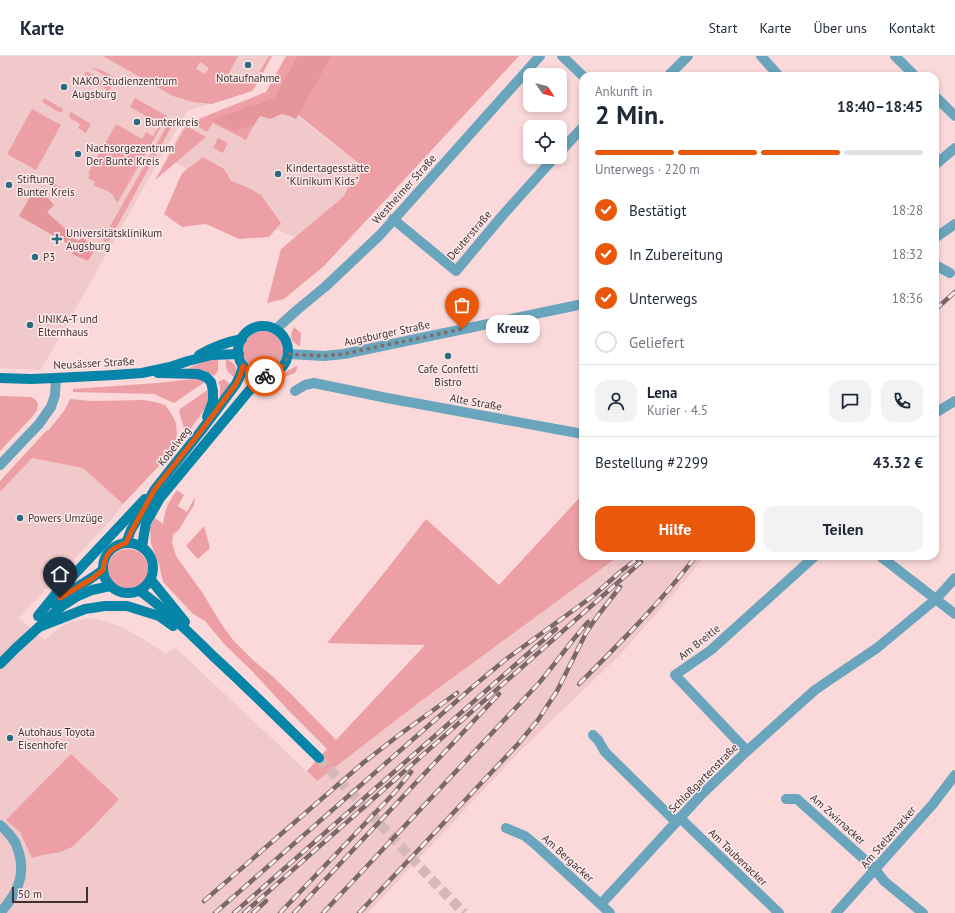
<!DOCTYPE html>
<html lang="de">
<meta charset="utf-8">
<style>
:root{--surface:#fff;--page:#f2f2f3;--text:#1f2937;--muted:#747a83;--line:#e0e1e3;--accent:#ea580c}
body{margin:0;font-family:"PT Sans",sans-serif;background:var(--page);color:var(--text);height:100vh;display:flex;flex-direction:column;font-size:15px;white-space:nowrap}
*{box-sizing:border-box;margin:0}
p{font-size:13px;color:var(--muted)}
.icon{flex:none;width:22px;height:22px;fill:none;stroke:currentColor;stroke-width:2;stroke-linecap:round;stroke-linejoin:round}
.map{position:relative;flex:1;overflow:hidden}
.sheet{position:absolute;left:579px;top:16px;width:360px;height:488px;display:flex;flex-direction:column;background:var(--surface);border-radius:12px;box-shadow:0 2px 6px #0003}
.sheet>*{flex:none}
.needle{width:26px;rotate:125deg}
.buttons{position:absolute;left:523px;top:12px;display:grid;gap:8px}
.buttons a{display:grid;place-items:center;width:44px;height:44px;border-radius:8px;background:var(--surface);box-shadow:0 2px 6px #0003;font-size:20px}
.scale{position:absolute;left:12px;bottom:10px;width:76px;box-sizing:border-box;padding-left:4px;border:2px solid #3e3232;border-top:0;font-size:11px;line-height:14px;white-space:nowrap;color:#3e3232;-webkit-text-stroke:3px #ffeaeb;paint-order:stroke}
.pin{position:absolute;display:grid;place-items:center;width:34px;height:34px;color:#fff;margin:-41px -17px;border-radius:50% 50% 50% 0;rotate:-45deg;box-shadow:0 0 4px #0007}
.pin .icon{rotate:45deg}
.courier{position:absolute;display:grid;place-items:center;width:40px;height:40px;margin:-20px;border:3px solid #ea580c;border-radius:50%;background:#fff;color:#222;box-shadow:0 1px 5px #0007}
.bubble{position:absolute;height:28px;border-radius:12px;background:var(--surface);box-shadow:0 2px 6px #0003;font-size:13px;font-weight:700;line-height:28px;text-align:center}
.overview em{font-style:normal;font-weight:700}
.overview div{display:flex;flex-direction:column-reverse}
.overview{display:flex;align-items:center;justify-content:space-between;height:68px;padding:0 16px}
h1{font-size:26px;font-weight:700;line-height:30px}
.bar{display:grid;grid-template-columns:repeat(4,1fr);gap:6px 4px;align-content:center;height:48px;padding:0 16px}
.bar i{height:5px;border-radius:3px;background:var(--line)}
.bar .on{background:var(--accent)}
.bar p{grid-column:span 4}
.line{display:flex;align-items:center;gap:10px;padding:0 16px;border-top:1px solid var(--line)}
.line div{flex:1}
.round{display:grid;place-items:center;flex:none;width:42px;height:42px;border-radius:12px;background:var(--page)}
ol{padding:0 16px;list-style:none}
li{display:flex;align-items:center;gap:12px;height:44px}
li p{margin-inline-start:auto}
li .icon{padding:4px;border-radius:50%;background:var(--accent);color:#fff;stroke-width:4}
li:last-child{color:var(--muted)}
li i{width:22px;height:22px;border:2px solid var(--line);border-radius:50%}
.action{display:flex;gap:8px;margin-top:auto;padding:8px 16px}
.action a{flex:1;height:46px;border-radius:12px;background:var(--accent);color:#fff;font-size:16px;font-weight:700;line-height:46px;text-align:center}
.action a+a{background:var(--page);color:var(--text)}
header{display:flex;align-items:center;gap:24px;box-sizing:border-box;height:56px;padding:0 20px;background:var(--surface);border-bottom:1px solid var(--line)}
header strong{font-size:19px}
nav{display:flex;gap:22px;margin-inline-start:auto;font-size:14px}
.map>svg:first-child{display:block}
.built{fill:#f2c9cb}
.green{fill:#eca0a5;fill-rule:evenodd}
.forest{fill:#e6959a}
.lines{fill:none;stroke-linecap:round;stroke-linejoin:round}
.secondary-tunnel{stroke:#d5b8b8;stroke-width:10;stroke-dasharray:10 5;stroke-linecap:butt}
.minor{stroke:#69a5bc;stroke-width:10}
.tertiary{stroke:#69a5bc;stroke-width:10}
.secondary{stroke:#0785a8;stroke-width:10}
.rail-casing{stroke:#7c6869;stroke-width:4.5}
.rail{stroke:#ffeaeb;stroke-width:3;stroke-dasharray:9;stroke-linecap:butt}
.done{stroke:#806c6d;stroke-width:4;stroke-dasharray:0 7.2}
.route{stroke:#ea580c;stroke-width:5}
.poi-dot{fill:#2c6a80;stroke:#ffeaeb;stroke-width:1.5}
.labels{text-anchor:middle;stroke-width:3;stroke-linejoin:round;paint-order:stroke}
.poi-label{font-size:11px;fill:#3e3232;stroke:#ffeaeb;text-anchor:start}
.street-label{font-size:11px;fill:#3e3232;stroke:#ffeaeb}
</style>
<header>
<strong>Karte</strong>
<nav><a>Start</a><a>Karte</a><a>Über uns</a><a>Kontakt</a></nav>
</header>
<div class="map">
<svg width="955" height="857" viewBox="0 0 955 857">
<rect width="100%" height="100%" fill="#fbd9da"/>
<g class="built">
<path d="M0 0H272L255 31 252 35 187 55 41 314 0 312Z"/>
<path d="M273 42 361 109 358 128H350L344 140 295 181 268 170 274 159 166 102 182 73 192 65 211 64Z"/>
<path d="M24 400 83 412 123 448 113 462 19 562 44 584 61 571 71 566 89 562 99 563 124 572 143 583 165 597 176 592 317 725 421 645 619 500H705L689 520 621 598 519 696 368 857H0V427Z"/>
</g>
<g class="green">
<path d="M103 0H238L228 19 244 28 249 20 255 23 269 0H272L255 31 252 35 212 48 193 46 173 40ZM200 6 209 12 205 18 196 13Z"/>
<path d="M286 0H297L273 42 212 64 235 76 254 69 246 84 213 67 207 76 191 66 266 36Z"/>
<path d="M332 0H519L324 210 284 243 267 247 281 193 344 140 350 127 358 128 361 109 298 59 326 11Z"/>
<path d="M92 12 101 14 116 22 114 25Z"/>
<path d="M86 15 112 30 106 41 103 39 106 33 84 20Z"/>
<path d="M44 42 63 53 62 56H59L42 46Z"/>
<path d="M135 42 167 60 118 146C114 144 115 141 112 138 107 134 100 132 94 130L95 126 88 122 90 118 88 117 116 68 142 83 146 76 153 80 160 68 130 51Z"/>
<path d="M32 53 61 69 36 114 7 98Z"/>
<path d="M71 56 91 68 86 77 78 72 80 68 70 62 69 59Z"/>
<path d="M170 64 174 66 109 185 104 186 103 183Z"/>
<path d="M186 70 206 81 155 124Z"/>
<path d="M218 82 228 87 223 97 213 92Z"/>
<path d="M203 101 224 113 231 125 251 133 261 139 281 167 269 181 239 183 206 168 182 171 164 158 182 117Z"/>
<path d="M50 126 59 130 64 136 59 142 51 132Z"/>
<path d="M294 271 301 277 300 290C290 286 289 280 294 271Z"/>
<circle cx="263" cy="295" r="20"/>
<path d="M218 303V315L214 320 203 314H187C196 307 207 305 218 303Z"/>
<path d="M226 303C236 308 238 310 235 322 227 315 225 314 226 303Z"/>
<path d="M298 310 295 317 276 324 257 335 254 333C262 326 272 326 281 320 286 317 291 311 298 310Z"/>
<path d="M192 323H197L205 326 174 347 154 338 73 336V333L157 327Z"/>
<path d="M224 323 231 329 221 342 220 340V330L218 326Z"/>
<path d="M209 333V345L204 354 180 388 184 372 179 356 180 353Z"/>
<path d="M0 340 31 341 36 344 38 348 37 354 32 361 0 395Z"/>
<path d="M70 343 92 345 144 344 155 346 165 349 171 357 176 367 177 378 175 387 158 411 123 448 83 412 32 402 0 436V425L47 374 48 375 64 355Z"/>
<path d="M177 434 184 439 178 450 187 456 195 441 194 449 178 475 173 478 172 487 176 500 202 536 220 566 233 584 254 605 271 619 292 639 336 684 425 589 362 588 327 587 384 517 426 463 499 529 583 438V500H619L421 645 317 725 307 715 327 693 289 655 252 615 225 589 205 565 193 558 163 526 159 508 151 488 150 471 155 462 163 468C165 453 168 447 177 434Z"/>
<path d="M204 470 210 492 198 503 186 490Z"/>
<circle cx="128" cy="513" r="20"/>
<path d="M71 698 119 743 95 769 72 791 60 796 43 799 32 802 20 776 6 764Z"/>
</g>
<g class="forest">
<path d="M297 0H332L326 11 296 63 290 60 282 58 270 63 260 60 254 69 235 76 211 64 273 42Z"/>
<path d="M35 132 41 134 54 149 47 156 78 185 82 181 95 193 88 205 72 198 75 192 19 160Z"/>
</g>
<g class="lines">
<path class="secondary-tunnel" d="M319 702 433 825 464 857"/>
<g class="minor">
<path d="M562 0 583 20"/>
<path d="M761 0 779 20"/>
<path d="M895 0 915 20"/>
<path d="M668 20 688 0"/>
<path d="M935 40 955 60"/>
<path d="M560 96 583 71"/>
<path d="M935 109 955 92"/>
<path d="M393 163 456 215 502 160 555 101"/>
<path d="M935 182 955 168"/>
<path d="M295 335 305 329 314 327 387 342 583 378"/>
<path d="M935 357 955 345"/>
<path d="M0 409 39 368 51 351 55 339 56 322"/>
<path d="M880 500 955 558"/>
<path d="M593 679 598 684 605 696 676 766"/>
<path d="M747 695 675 619 711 594 815 500"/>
<path d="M786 743H797L875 813 884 825 923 857"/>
<path d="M680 762 779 857"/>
<path d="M0 769C5 773 13 782 16 788 17 791 18 794 19 797 26 821 16 839 0 857"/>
<path d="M506 772 525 780 537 790 610 857"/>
<path d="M601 848 701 739 747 695 815 634 831 623 877 592 936 543 955 522"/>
<path d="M836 857 933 748 955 719"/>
</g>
<g class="tertiary">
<path d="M935 209 950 217"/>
<path d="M276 273 297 254 326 230 380 179 540 0"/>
<path d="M288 298 324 300 344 298 583 248"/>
</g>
<g class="secondary">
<circle cx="263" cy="295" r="25"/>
<path d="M199 299C213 291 226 286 242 283"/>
<path d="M158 317 198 318 206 321 211 326 213 335V345L207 361"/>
<path d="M0 322 31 323 56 322 114 319 142 317 170 311 188 305 212 299 239 298"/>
<circle cx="128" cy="512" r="25"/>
<path d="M126 487 131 474 155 433 201 375 236 328 240 320 243 310"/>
<path d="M142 491 144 478 146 467 160 442 248 336 262 320"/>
<path d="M151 524 185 566"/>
<path d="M140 535C166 554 190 577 213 600 249 633 284 668 319 702"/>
<path d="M54 548C69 535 87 526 103 514"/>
<path d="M38 560 55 539 145 443"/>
<path d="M39 571 85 553 105 550H127L159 560 173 570"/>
<path d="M0 608 16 592 62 550 76 541 92 534 110 530"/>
</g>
<g class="rail-casing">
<g id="rail">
<path d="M935 254 955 236"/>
<path d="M579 628C620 587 661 546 696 500"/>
<path d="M204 845 363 707 399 679 457 637"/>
<path d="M215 857 476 628 505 604 593 540 620 516 641 500"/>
<path d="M234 857 556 573"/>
<path d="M244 857 641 506"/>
<path d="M253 857 266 845"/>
<path d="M280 857 395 736 411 716"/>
<path d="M294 857 499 638"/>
<path d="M323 857 539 627C556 607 571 585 588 566"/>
<path d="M359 857 518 688 538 664 557 635 586 577 596 562 620 531"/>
</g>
</g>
<use href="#rail" class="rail"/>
</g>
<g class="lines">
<path class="done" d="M265 320C277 318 286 311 288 298L324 300 344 298 462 273"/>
<path class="route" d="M60 542 93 522 103 514C105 497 110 493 126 487L132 474 155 433 201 375 236 328 240 320 243 310C249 316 256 321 265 320"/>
</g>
<g class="poi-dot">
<circle cx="248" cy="9" r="4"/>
<circle cx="64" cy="31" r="4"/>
<circle cx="137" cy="66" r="4"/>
<circle cx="78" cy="98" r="4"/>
<circle cx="278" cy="118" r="4"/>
<circle cx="9" cy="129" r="4"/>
<path d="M55 177h4v4h4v4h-4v4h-4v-4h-4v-4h4z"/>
<circle cx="35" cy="201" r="4"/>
<circle cx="30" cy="269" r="4"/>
<circle cx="448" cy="300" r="4"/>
<circle cx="20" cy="462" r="4"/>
<circle cx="10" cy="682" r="4"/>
</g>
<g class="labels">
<g class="poi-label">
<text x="248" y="26" text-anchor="middle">Notaufnahme</text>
<text x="72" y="29">NAKO Studienzentrum<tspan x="72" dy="13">Augsburg</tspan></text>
<text x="145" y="70">Bunterkreis</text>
<text x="86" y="96">Nachsorgezentrum<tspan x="86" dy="13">Der Bunte Kreis</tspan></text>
<text x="286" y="116">Kindertagesstätte<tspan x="286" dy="13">"Klinikum Kids"</tspan></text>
<text x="17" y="127">Stiftung<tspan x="17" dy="13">Bunter Kreis</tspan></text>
<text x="66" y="181">Universitätsklinikum<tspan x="66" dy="13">Augsburg</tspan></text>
<text x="43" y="205">P3</text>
<text x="38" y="267">UNIKA-T und<tspan x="38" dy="13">Elternhaus</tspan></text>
<text x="448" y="317" text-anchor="middle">Cafe Confetti<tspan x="448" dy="13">Bistro</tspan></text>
<text x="28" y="466">Powers Umzüge</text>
<text x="18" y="680">Autohaus Toyota<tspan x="18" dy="13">Eisenhofer</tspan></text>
</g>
<g class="street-label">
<text transform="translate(404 133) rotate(-48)" y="4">Westheimer Straße</text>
<text transform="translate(469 179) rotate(-49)" y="4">Deuterstraße</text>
<text transform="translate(387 277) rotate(-12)" y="4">Augsburger Straße</text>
<text transform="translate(94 307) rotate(-3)" y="4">Neusässer Straße</text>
<text transform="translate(476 346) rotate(10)" y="4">Alte Straße</text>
<text transform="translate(174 390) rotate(-52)" y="4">Kobelweg</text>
<text transform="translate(699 586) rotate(-38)" y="4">Am Breitle</text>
<text transform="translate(703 722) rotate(-45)" y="4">Schloßgartenstraße</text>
<text transform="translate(838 763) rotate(42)" y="4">Am Zwirnacker</text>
<text transform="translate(888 781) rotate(-49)" y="4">Am Stelzenacker</text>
<text transform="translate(738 801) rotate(44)" y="4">Am Taubenacker</text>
<text transform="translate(568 802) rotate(42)" y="4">Am Bergacker</text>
</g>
</g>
</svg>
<div class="buttons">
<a><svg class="needle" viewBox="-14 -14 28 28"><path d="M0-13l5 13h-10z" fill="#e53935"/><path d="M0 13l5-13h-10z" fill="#747a83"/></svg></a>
<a><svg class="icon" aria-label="locate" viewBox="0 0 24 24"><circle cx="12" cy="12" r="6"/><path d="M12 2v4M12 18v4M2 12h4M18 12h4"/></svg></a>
</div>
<div class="scale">50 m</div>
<div class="pin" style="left:462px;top:273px;background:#ea580c"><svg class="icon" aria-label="bag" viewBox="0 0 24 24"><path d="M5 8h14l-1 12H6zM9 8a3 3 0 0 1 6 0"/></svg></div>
<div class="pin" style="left:60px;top:542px;background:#1f2937"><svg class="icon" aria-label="home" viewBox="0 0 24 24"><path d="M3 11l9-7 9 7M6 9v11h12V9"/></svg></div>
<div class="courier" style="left:265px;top:320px"><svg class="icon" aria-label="bike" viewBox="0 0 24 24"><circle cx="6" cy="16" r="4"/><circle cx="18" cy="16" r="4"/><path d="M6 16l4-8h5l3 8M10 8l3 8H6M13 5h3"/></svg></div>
<div class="bubble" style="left:486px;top:259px;width:54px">Kreuz</div>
<section class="sheet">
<div class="overview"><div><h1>2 Min.</h1><p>Ankunft in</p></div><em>18:40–18:45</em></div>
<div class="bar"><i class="on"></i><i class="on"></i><i class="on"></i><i></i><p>Unterwegs · 220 m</p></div>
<ol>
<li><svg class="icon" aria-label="check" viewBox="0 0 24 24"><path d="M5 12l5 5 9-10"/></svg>Bestätigt<p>18:28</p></li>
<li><svg class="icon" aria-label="check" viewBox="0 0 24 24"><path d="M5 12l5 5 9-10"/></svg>In Zubereitung<p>18:32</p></li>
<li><svg class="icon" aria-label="check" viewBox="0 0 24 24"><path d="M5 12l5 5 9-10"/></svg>Unterwegs<p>18:36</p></li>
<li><i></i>Geliefert</li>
</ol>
<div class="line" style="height:72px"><a class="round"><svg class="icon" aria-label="person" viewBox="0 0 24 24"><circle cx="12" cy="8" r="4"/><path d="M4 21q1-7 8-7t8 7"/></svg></a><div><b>Lena</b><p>Kurier · 4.5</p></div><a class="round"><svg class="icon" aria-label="chat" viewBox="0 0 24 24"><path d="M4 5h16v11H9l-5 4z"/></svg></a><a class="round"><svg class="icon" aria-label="phone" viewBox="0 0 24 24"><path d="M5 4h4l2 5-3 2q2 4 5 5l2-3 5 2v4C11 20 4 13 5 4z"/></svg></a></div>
<div class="line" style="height:52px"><div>Bestellung #2299</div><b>43.32 €</b></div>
<div class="action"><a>Hilfe</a><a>Teilen</a></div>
</section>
</div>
